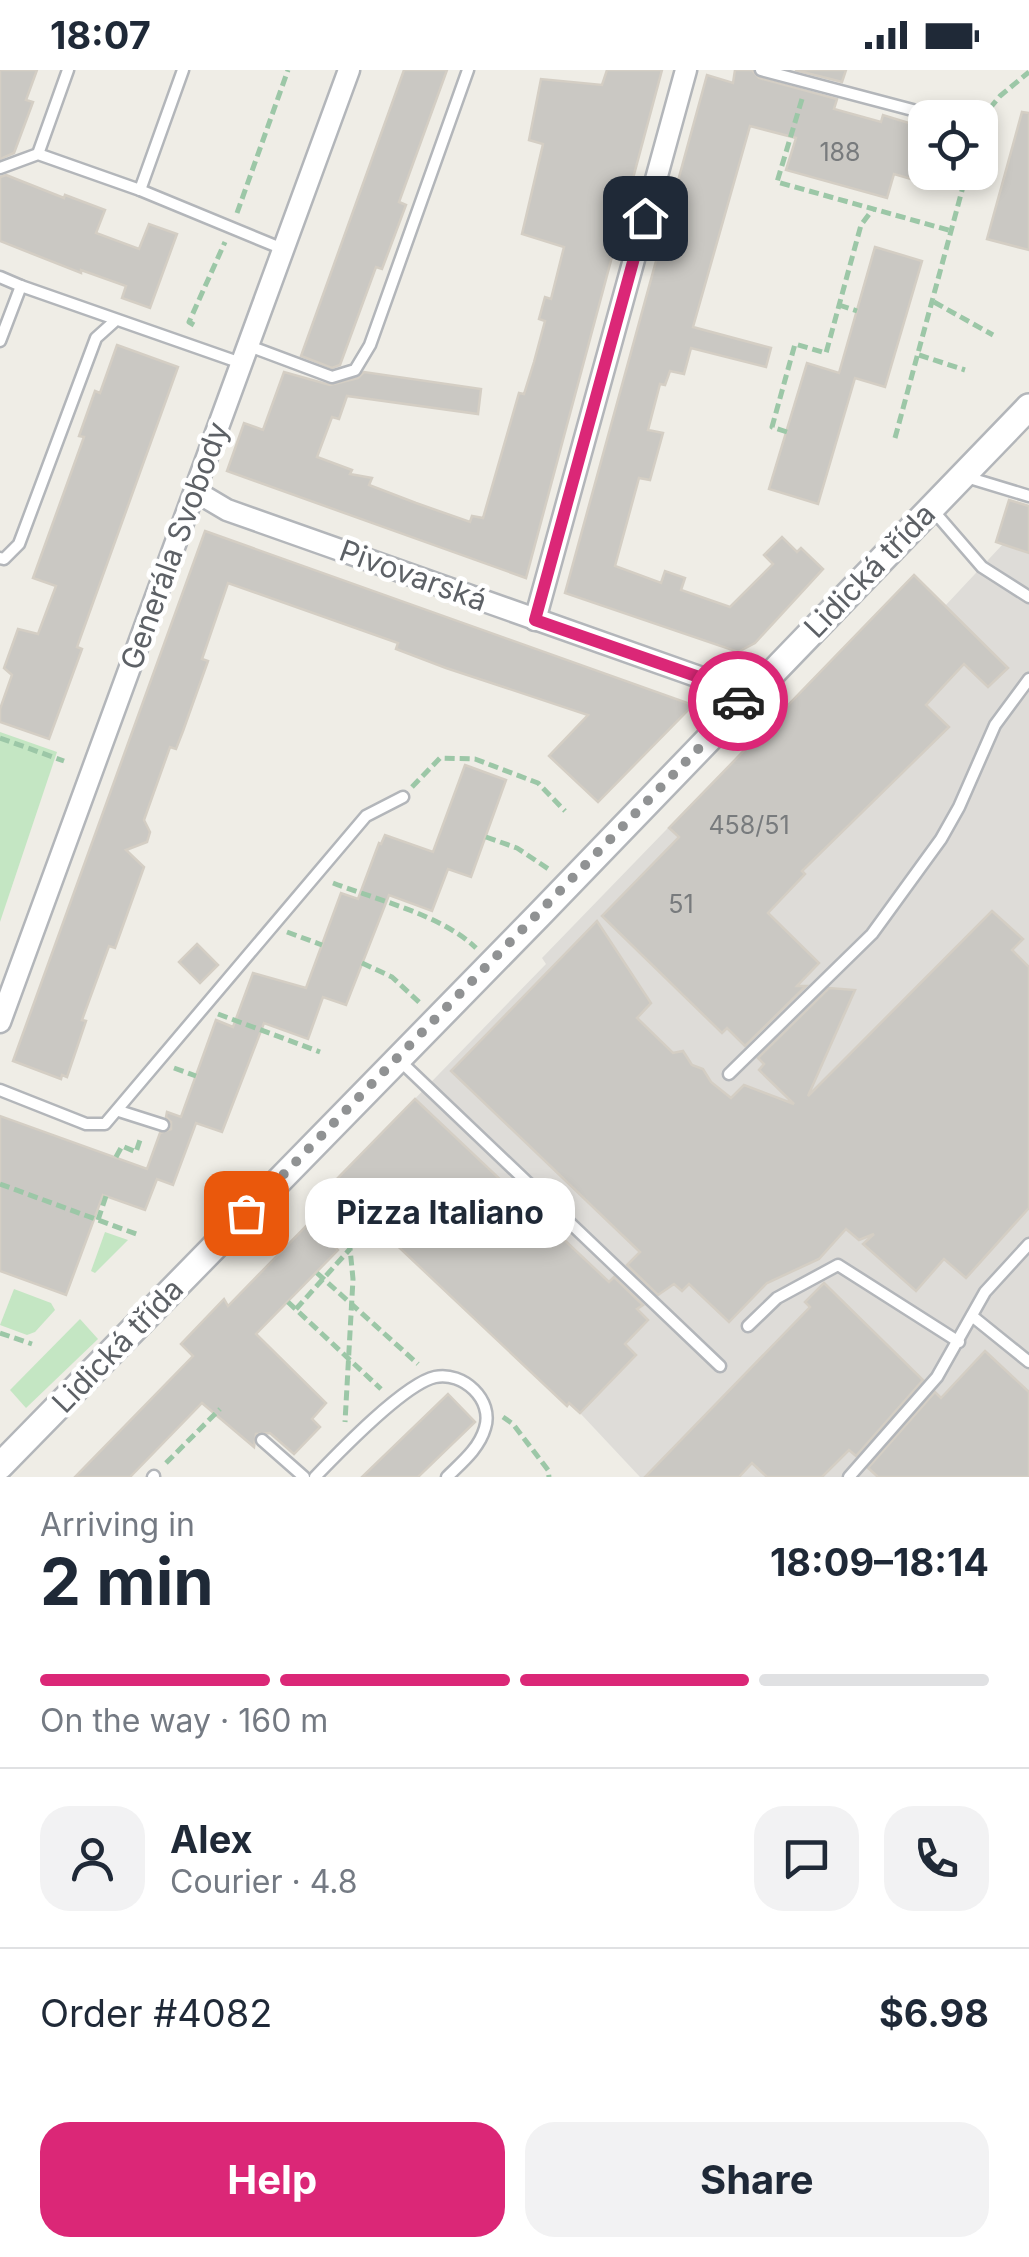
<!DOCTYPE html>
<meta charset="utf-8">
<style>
:root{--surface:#fff;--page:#f2f2f3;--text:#1f2937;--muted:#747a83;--line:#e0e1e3;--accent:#db2777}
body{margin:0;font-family:Inter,sans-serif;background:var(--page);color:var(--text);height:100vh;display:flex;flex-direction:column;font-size:38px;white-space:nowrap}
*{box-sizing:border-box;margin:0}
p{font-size:32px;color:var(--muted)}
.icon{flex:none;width:55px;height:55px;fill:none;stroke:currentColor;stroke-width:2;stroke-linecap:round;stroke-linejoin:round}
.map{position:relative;height:1407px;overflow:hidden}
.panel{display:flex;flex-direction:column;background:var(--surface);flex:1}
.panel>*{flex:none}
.controls{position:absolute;left:908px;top:30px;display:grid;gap:20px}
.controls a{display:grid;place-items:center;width:90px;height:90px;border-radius:20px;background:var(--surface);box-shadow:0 5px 15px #0003;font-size:50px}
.pin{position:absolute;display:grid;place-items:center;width:85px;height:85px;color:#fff;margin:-42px;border-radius:20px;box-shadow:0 5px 15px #0006}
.courier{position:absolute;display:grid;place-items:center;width:100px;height:100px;margin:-50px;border:8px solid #db2777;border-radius:50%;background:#fff;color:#222;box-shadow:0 2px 12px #0007}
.bubble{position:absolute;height:70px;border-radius:30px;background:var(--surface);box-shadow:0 5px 15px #0003;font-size:32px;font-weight:700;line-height:70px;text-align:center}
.headline em{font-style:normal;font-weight:700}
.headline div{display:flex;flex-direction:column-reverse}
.headline{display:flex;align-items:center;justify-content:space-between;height:170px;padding:0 40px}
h1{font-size:65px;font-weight:700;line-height:75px}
.bar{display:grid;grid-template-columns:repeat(4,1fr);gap:15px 10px;align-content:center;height:120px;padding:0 40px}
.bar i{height:12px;border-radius:8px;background:var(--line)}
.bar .current{background:var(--accent)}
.bar p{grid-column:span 4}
.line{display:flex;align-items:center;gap:25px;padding:0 40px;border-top:2px solid var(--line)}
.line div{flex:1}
.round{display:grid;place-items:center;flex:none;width:105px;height:105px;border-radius:30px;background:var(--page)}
.button{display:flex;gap:20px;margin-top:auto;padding:20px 40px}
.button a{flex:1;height:115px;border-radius:30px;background:var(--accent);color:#fff;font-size:40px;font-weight:700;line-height:115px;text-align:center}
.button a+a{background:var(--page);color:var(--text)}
.status{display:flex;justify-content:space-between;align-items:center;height:70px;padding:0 50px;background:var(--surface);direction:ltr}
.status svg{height:28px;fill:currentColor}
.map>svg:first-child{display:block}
.industrial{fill:#dedcd8}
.green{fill:#c4e6c3}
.building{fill:#cac8c3;stroke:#d4cec4;stroke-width:2.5}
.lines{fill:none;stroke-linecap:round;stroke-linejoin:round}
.service-casing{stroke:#b3b6ba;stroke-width:15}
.minor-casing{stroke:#b3b6ba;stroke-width:25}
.tertiary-casing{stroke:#b3b6ba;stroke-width:30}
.path{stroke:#9cc7a7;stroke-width:5;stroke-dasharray:10 5;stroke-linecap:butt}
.service{stroke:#fff;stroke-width:10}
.minor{stroke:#fff;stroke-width:20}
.tertiary{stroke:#fff;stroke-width:25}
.done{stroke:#909293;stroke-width:10;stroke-dasharray:0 18}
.route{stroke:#db2777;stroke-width:12}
.labels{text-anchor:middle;stroke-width:9;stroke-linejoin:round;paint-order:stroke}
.number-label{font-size:25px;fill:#787b7d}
.street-label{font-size:30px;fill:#5d6166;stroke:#fff}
</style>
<div class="status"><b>18:07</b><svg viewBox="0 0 49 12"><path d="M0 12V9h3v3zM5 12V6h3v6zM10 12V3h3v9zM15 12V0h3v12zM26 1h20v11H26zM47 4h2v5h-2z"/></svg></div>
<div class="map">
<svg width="1029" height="1407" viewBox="0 0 1029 1407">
<rect width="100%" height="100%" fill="#efede6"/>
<path class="industrial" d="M1003 474 1029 483V1407H640L580 1343 570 1333 567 1336 332 1114 546 894 542 888 913 505 945 536Z"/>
<g class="green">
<path d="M0 662 57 682 0 852Z"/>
<path d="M105 1162 128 1170 95 1203 91 1201Z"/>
<path d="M14 1219 51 1233 55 1240 35 1262 27 1265 0 1255Z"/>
<path d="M80 1249 98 1269 26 1338 10 1320Z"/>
</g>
<g class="building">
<path d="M0 0H37L26 30 33 32 14 83 0 89Z"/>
<path d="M404 0H447L399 132 406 135 382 199 376 197 340 295 332 298 301 286Z"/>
<path d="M607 0H662L526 508 227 401 244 353 263 360 284 302 330 315 358 308 364 302 481 319 478 344 347 326 339 349 332 347 317 387 352 400 350 404 372 408 369 415 416 433 470 452 472 446 483 448 519 323 524 324 534 292 545 251 539 249 545 227 551 229 564 177 522 164 543 74 529 70 541 9 602 15Z"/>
<path d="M735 0H752L759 8 837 29 834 39 881 52 883 45 925 58V113L894 104 887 128 786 100 796 68 750 56 693 257 771 278 766 297 691 278 684 304 670 301 665 315 660 314 648 360 663 363 650 410 639 408 615 496 661 513 665 501 685 508 681 520 730 537 773 494 764 485 782 467 797 482 801 478 823 499 755 573 738 582 565 523 707 5 733 13Z"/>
<path d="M795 0H846L842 12Z"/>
<path d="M1022 42 1029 43V180L987 169Z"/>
<path d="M6 105 64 128 65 125 105 140 96 163 139 179 149 154 177 164 150 238 122 228 126 216 81 200V203L0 171V107Z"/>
<path d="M875 177 922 191 885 317 855 308 818 434 769 419 807 293 839 303Z"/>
<path d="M117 275 178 297 77 577 82 579 49 669 0 652V639L12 605 4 598 18 559 38 564 56 516 33 508 84 367 79 366 95 321 100 323Z"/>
<path d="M1009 430 1029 436V483L996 472Z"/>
<path d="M205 461 693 635 598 732 549 686 588 645 446 598 396 579 398 573 228 513 202 589 208 591 183 661 176 679 170 677 144 750 150 762 147 772 126 780 144 797 115 878 109 876 82 950 86 951 67 1007 62 1005 61 1009 13 991Z"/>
<path d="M914 505 1008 598 988 617 964 594 926 635 949 657 802 801 805 804 768 843 819 893 797 916H806L745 976 727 958 722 963 602 846 679 767 669 758Z"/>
<path d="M465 695 506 710 471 807 448 799 432 841 389 825 346 935 323 927 308 969 264 953 222 1062 196 1053 173 1115 157 1109 145 1140 103 1125 66 1225 0 1201V1046L147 1099 160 1063 171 1059V1052L166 1047 167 1042 181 1047 216 950 233 957 253 903 306 918 341 823 358 829 379 773 381 774 385 765 433 782Z"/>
<path d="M992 841 1023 869 1012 880 1029 897V1138L966 1208 944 1189 916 1221 863 1174 874 1164 859 1170 846 1159 819 1189 767 1213 729 1252 689 1214 682 1221 674 1214 658 1225 627 1195 640 1182 451 1001 597 851 651 933 637 948 673 983 683 981 692 995 703 999 711 1012 731 1028 744 1015 794 1034 759 1000 764 994 758 988 829 918 855 920 808 1026Z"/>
<path d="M197 874 218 895 200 913 179 892Z"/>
<path d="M415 1029 609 1212 614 1207 643 1235 637 1239 648 1250 625 1274 636 1285 580 1343 569 1333 567 1336 332 1114Z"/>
<path d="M310 1152 338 1180 256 1264 326 1333 312 1349 320 1357 294 1384 270 1363 256 1364 254 1377 202 1333 130 1407H75L193 1286 181 1274 224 1229 228 1236Z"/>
<path d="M824 1213 923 1310 856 1386 849 1380 822 1407H767L752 1393 739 1407H645L810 1237 805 1232Z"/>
<path d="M985 1281 1029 1322V1407H878L868 1398 935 1322 941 1328Z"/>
<path d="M448 1324 475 1352 418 1407H362Z"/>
</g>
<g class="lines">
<g class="service-casing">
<g id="service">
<path d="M761 0 943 48"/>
<path d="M38 84 68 0"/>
<path d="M0 98 38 84 140 120 183 0"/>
<path d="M140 120 283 179"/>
<path d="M0 207 21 216"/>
<path d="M0 271 21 216 241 293"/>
<path d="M249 276 332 307 355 300 370 275 468 0"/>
<path d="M963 406 1029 426"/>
<path d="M931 438 982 497 1029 527"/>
<path d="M0 488 4 489 19 474 96 268 116 250"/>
<path d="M399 990 720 1296"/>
<path d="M729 1004 872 864 941 769 959 737 995 655 1029 609"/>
<path d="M0 1020 86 1054H105L366 746 403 727"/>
<path d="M119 1041 163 1055"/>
<path d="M972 1246 1029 1292"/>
<path d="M748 1256 777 1228 838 1195 959 1272"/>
<path d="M262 1370 304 1407"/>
<path d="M153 1407 154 1406"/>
<path d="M315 1407C339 1382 404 1314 435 1307 463 1301 494 1330 485 1358 479 1379 461 1393 447 1407"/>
<path d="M849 1407 937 1307 985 1222 1029 1174"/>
</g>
</g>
<g class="minor-casing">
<g id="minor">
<path d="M195 421 227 440 719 614 742 634"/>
<path d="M535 550 686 0"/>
<path d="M0 952 349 0"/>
</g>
</g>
<g class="tertiary-casing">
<path id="tertiary" d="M0 1396 539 845 1029 337"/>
</g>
<g class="path">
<path d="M802 29 777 112 952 161"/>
<path d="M980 50 1000 26 1029 2"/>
<path d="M237 143 288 0"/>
<path d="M934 232 993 265"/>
<path d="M839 235 857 241"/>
<path d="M194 255 189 252 225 172"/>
<path d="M919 285 965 300"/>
<path d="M787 362 772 357 795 274 826 283 861 155 873 139"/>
<path d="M895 368 967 102"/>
<path d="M0 668 64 691"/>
<path d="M412 717 440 688 475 689 538 713 565 741"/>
<path d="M486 767 517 778 550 800"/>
<path d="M333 813C377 830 442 845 476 878"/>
<path d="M287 862 322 875"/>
<path d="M362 893 392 907 420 933"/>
<path d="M218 944 320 982"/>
<path d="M174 998 196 1006"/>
<path d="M116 1087 122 1076 136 1082 141 1067"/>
<path d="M0 1114 139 1165"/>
<path d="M320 1120 348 1158 353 1209 345 1352"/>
<path d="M98 1150 106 1126"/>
<path d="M317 1203 418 1294"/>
<path d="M288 1232 381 1319"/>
<path d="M296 1239 350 1179"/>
<path d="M0 1263 32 1274"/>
<path d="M503 1347 513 1354 548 1400 549 1407"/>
<path d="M166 1393 220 1339"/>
</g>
<use href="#service" class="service"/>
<use href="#minor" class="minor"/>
<use href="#tertiary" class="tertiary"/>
</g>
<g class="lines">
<path class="done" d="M246 1143 742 634 738 631"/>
<path class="route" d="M645 148 535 550 719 614 738 631"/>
</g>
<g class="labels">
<g class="number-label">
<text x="840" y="91">188</text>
<text x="749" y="764">458/51</text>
<text x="681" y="843">51</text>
</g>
<g class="street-label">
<text transform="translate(175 476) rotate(-70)" y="10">Generála Svobody</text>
<text transform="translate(870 501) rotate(-46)" y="10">Lidická třída</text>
<text transform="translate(413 506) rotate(20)" y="10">Pivovarská</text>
<text transform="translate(118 1276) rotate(-46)" y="10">Lidická třída</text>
</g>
</g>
</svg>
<div class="controls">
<a><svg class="icon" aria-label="locate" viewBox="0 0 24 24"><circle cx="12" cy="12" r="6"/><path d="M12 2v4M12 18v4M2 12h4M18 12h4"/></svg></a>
</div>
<div class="pin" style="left:246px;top:1143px;background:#ea580c"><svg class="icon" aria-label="bag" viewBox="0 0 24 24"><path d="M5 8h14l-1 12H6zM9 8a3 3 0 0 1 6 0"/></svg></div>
<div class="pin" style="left:645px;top:148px;background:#1f2937"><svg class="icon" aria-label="home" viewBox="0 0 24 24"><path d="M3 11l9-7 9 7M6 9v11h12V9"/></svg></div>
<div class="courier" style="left:738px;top:631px"><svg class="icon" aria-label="car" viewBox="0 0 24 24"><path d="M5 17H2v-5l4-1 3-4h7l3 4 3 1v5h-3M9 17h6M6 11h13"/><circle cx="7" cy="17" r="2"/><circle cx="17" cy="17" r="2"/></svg></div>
<div class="bubble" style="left:305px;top:1108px;width:270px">Pizza Italiano</div>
</div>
<section class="panel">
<div class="headline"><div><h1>2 min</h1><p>Arriving in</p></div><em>18:09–18:14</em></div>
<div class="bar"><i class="current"></i><i class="current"></i><i class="current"></i><i></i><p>On the way · 160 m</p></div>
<div class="line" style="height:180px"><a class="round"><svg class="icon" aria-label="person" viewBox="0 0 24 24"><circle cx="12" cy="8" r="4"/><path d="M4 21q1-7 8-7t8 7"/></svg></a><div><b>Alex</b><p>Courier · 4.8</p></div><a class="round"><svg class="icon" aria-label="chat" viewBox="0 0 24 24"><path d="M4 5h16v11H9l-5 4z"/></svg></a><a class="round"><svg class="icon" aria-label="phone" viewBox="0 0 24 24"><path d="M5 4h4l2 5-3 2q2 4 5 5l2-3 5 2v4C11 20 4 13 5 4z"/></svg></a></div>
<div class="line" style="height:130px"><div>Order #4082</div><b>$6.98</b></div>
<div class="button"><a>Help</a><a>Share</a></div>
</section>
